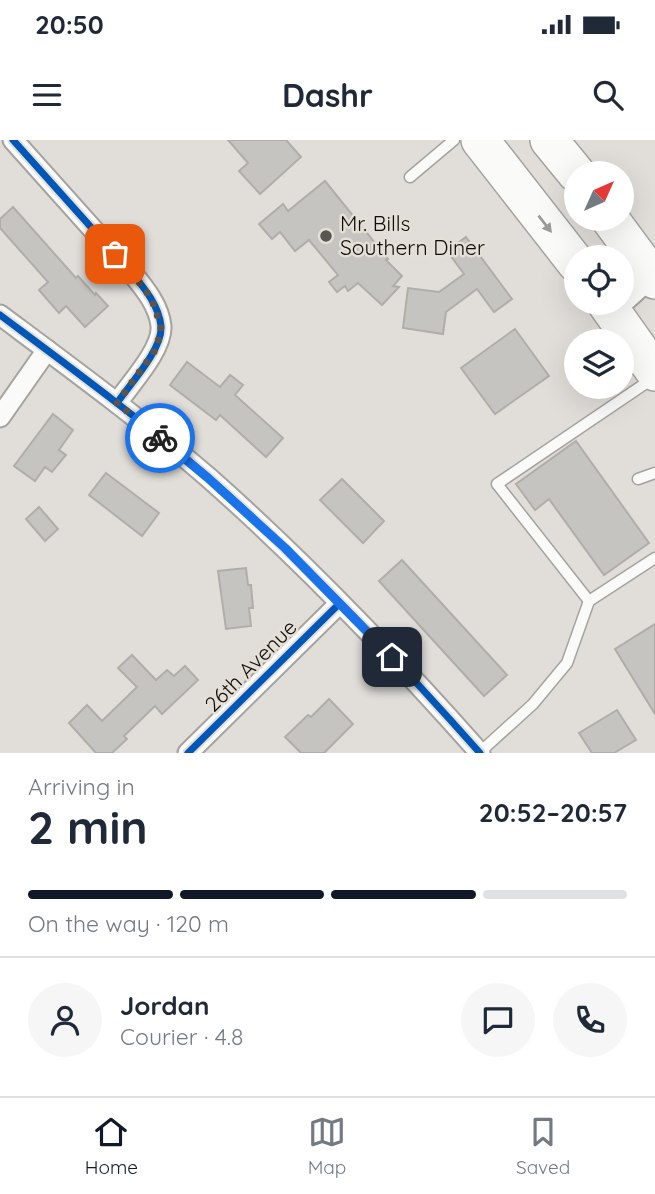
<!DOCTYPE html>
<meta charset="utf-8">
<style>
:root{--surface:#fff;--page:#f6f6f7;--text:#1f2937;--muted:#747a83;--line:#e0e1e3;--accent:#111827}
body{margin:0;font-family:Quicksand,sans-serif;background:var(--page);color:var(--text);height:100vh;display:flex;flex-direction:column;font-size:26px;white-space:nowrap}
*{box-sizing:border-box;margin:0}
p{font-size:23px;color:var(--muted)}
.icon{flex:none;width:38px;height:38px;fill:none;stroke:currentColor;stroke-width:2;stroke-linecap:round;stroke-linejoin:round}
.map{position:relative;height:613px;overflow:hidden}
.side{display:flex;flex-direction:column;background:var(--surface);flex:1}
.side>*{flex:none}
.needle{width:46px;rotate:45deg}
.controls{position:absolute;left:564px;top:21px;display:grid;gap:14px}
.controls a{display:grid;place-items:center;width:70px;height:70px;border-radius:50%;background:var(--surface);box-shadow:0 7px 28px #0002;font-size:35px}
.pin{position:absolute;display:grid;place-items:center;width:60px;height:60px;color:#fff;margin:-30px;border-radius:14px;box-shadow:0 4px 10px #0006}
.courier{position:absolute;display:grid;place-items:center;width:70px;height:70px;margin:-35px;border:5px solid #1a73e8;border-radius:50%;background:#fff;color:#222;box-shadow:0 2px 9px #0007}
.headline em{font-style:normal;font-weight:700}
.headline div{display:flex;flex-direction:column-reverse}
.headline{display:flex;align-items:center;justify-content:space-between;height:119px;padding:0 28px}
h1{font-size:46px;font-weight:700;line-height:52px}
.bar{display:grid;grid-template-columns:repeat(4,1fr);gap:10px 7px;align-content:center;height:84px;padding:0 28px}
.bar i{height:9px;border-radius:5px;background:var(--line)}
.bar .active{background:var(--accent)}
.bar p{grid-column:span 4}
.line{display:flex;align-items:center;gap:18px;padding:0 28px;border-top:2px solid var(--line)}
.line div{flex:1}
.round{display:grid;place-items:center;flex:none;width:74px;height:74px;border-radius:37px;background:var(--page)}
.status{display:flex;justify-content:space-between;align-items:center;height:49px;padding:0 35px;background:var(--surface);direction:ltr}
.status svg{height:19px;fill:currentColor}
header{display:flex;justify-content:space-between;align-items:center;height:91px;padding:0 28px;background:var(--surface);font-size:32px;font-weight:700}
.tabs{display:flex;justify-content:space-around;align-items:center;height:98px;border-top:2px solid var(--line);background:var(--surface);font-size:19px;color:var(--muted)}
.tabs a{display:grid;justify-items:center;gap:4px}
.tabs .active{color:var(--accent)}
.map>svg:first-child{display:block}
.building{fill:#c6c4c0;stroke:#b0adaa;stroke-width:2}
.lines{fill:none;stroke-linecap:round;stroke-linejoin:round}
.lane-casing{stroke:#a5a3a0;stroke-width:13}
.street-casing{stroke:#a5a3a0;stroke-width:23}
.highway-casing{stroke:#a5a3a0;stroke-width:40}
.lane{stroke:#fafaf9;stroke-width:10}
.street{stroke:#fafaf9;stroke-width:19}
.highway{stroke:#fafaf9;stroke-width:37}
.cycleway-casing{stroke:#e4dfd7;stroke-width:11}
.cycleway{stroke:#0057b8;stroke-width:7}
.oneway{fill:#9b9b99}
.done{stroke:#575652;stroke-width:7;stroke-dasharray:0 12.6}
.route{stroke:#1a73e8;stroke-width:9}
.poi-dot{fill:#575652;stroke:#e4dfd7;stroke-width:2.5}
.labels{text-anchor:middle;stroke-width:5;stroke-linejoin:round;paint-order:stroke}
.poi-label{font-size:21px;fill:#0d0c09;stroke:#e4dfd7;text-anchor:start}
.street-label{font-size:21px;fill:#0d0c09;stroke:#e4dfd7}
</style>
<div class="status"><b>20:50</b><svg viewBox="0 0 49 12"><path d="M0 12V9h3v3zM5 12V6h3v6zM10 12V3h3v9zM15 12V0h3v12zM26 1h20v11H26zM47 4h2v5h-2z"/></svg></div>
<header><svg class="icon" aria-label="menu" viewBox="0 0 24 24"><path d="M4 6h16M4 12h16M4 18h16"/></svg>Dashr<svg class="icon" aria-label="search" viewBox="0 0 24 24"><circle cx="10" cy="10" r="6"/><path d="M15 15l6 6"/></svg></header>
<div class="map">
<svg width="655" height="613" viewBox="0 0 655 613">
<rect width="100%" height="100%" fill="#e1deda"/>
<g class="building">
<path d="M228 0H286L301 17 260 54 239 31 248 23Z"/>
<path d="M325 41 388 119 386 120 402 136 393 146 399 147 382 165 358 143 348 151 345 146 337 152 329 142 338 135 309 100 295 111 280 92 272 99 259 84 283 64 288 71Z"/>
<path d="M13 67 76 138 78 136 95 155 96 153 108 166 85 187 66 166 59 173 39 150 48 142 0 88V79Z"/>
<path d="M466 97 512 159 494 172 477 149 446 172 443 194 403 188 408 148 439 152 464 134 447 111Z"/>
<path d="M515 189 549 236 495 274 461 228Z"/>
<path d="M187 222 220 247 230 235 243 245 235 255 283 298 266 317 220 275 216 280 170 245Z"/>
<path d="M53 274 73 290 59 310 66 315 52 332 45 327 35 341 14 326Z"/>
<path d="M576 301 649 403 604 435 549 359 535 370 516 344Z"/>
<path d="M106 333 159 373 142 396 89 355Z"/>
<path d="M342 339 384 381 363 403 320 360Z"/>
<path d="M39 367 58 389 45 401 26 379Z"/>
<path d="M402 420 507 535 484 556 379 441Z"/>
<path d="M246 428 248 445H251L253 468H249L251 486 226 489 218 431Z"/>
<path d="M655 484V574L615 509Z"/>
<path d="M132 515 156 540 167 530 174 536 185 526 198 540 162 574 155 566 124 596 127 599 112 613H96L69 583 87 565 102 581 137 547 118 528Z"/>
<path d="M329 559 353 584 324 613H301L285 597 308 575 311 577Z"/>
<path d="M617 570 636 600 614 613H592L579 593Z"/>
</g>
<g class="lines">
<g class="lane-casing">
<g id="lane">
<path d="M410 37 454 0"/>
<path d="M652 239 497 344 589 461 655 418"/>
<path d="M638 339 655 333"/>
<path d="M479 613 533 564 567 523 589 461"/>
</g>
</g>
<g class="street-casing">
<g id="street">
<path d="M13 0 132 133C145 149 159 166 161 186 163 209 130 244 117 263"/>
<path d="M613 172 655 134"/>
<path d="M0 175C71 228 142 280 209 338 305 423 395 517 480 613"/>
<path d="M0 277 47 210"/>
<path d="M188 613 339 464"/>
</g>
</g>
<g class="highway-casing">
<g id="highway">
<path d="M480 0 576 123"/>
<path d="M549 0 576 33"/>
<path d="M610 79 655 140"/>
<path d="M606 163 655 232"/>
</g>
</g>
<use href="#lane" class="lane"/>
<use href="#street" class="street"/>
<use href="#highway" class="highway"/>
<g class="cycleway-casing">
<g id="cycleway">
<path d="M13 0 132 133C145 149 159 166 161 186 163 209 130 244 117 263"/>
<path d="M0 175C71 228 142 280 209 338 305 423 395 517 480 613"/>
<path d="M188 613 339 464"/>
</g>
</g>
<use href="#cycleway" class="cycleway"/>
</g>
<defs><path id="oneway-solid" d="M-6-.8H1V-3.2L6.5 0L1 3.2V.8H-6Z" transform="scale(1.75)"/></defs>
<use class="oneway" href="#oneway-solid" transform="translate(545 84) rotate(52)"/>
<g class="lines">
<path class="done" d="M115 114 145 149 155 167 161 189 156 209 117 263 160 298"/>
<path class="route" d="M160 298 208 338 285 408 392 517"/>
</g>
<circle class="poi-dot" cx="326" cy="96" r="7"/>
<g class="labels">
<g class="poi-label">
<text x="340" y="91">Mr. Bills<tspan x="340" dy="24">Southern Diner</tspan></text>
</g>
<g class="street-label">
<text transform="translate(251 526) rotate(-45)" y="7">26th Avenue</text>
</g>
</g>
</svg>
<div class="controls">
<a><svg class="needle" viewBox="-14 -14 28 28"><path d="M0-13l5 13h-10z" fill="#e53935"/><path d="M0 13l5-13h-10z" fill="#747a83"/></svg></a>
<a><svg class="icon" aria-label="locate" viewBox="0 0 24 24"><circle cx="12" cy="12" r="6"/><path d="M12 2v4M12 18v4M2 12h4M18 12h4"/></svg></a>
<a><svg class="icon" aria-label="layers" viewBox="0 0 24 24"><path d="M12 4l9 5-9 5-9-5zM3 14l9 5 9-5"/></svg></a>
</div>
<div class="pin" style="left:115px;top:114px;background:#ea580c"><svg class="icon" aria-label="bag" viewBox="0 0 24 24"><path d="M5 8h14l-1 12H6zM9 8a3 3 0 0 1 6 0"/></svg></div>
<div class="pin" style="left:392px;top:517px;background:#1f2937"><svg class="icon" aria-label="home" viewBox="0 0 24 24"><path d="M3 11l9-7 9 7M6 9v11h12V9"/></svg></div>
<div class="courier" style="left:160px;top:298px"><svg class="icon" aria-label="bike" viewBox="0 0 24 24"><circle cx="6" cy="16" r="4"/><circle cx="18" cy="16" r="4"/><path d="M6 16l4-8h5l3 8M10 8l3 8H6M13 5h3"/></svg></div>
</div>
<section class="side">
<div class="headline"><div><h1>2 min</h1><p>Arriving in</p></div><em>20:52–20:57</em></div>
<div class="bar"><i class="active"></i><i class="active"></i><i class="active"></i><i></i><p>On the way · 120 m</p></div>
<div class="line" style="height:126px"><a class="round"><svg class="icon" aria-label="person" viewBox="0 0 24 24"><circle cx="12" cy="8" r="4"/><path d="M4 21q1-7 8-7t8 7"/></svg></a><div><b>Jordan</b><p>Courier · 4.8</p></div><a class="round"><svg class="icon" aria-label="chat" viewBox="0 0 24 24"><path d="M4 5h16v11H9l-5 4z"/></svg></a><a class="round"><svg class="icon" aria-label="phone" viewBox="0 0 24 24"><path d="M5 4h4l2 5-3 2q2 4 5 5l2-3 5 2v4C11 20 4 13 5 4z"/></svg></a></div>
</section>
<nav class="tabs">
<a class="active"><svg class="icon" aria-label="home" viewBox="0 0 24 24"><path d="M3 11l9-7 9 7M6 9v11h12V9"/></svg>Home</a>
<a><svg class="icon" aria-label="map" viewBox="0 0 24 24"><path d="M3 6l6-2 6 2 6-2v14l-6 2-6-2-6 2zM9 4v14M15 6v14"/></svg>Map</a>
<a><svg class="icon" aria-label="saved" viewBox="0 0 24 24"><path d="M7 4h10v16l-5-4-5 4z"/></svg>Saved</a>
</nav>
